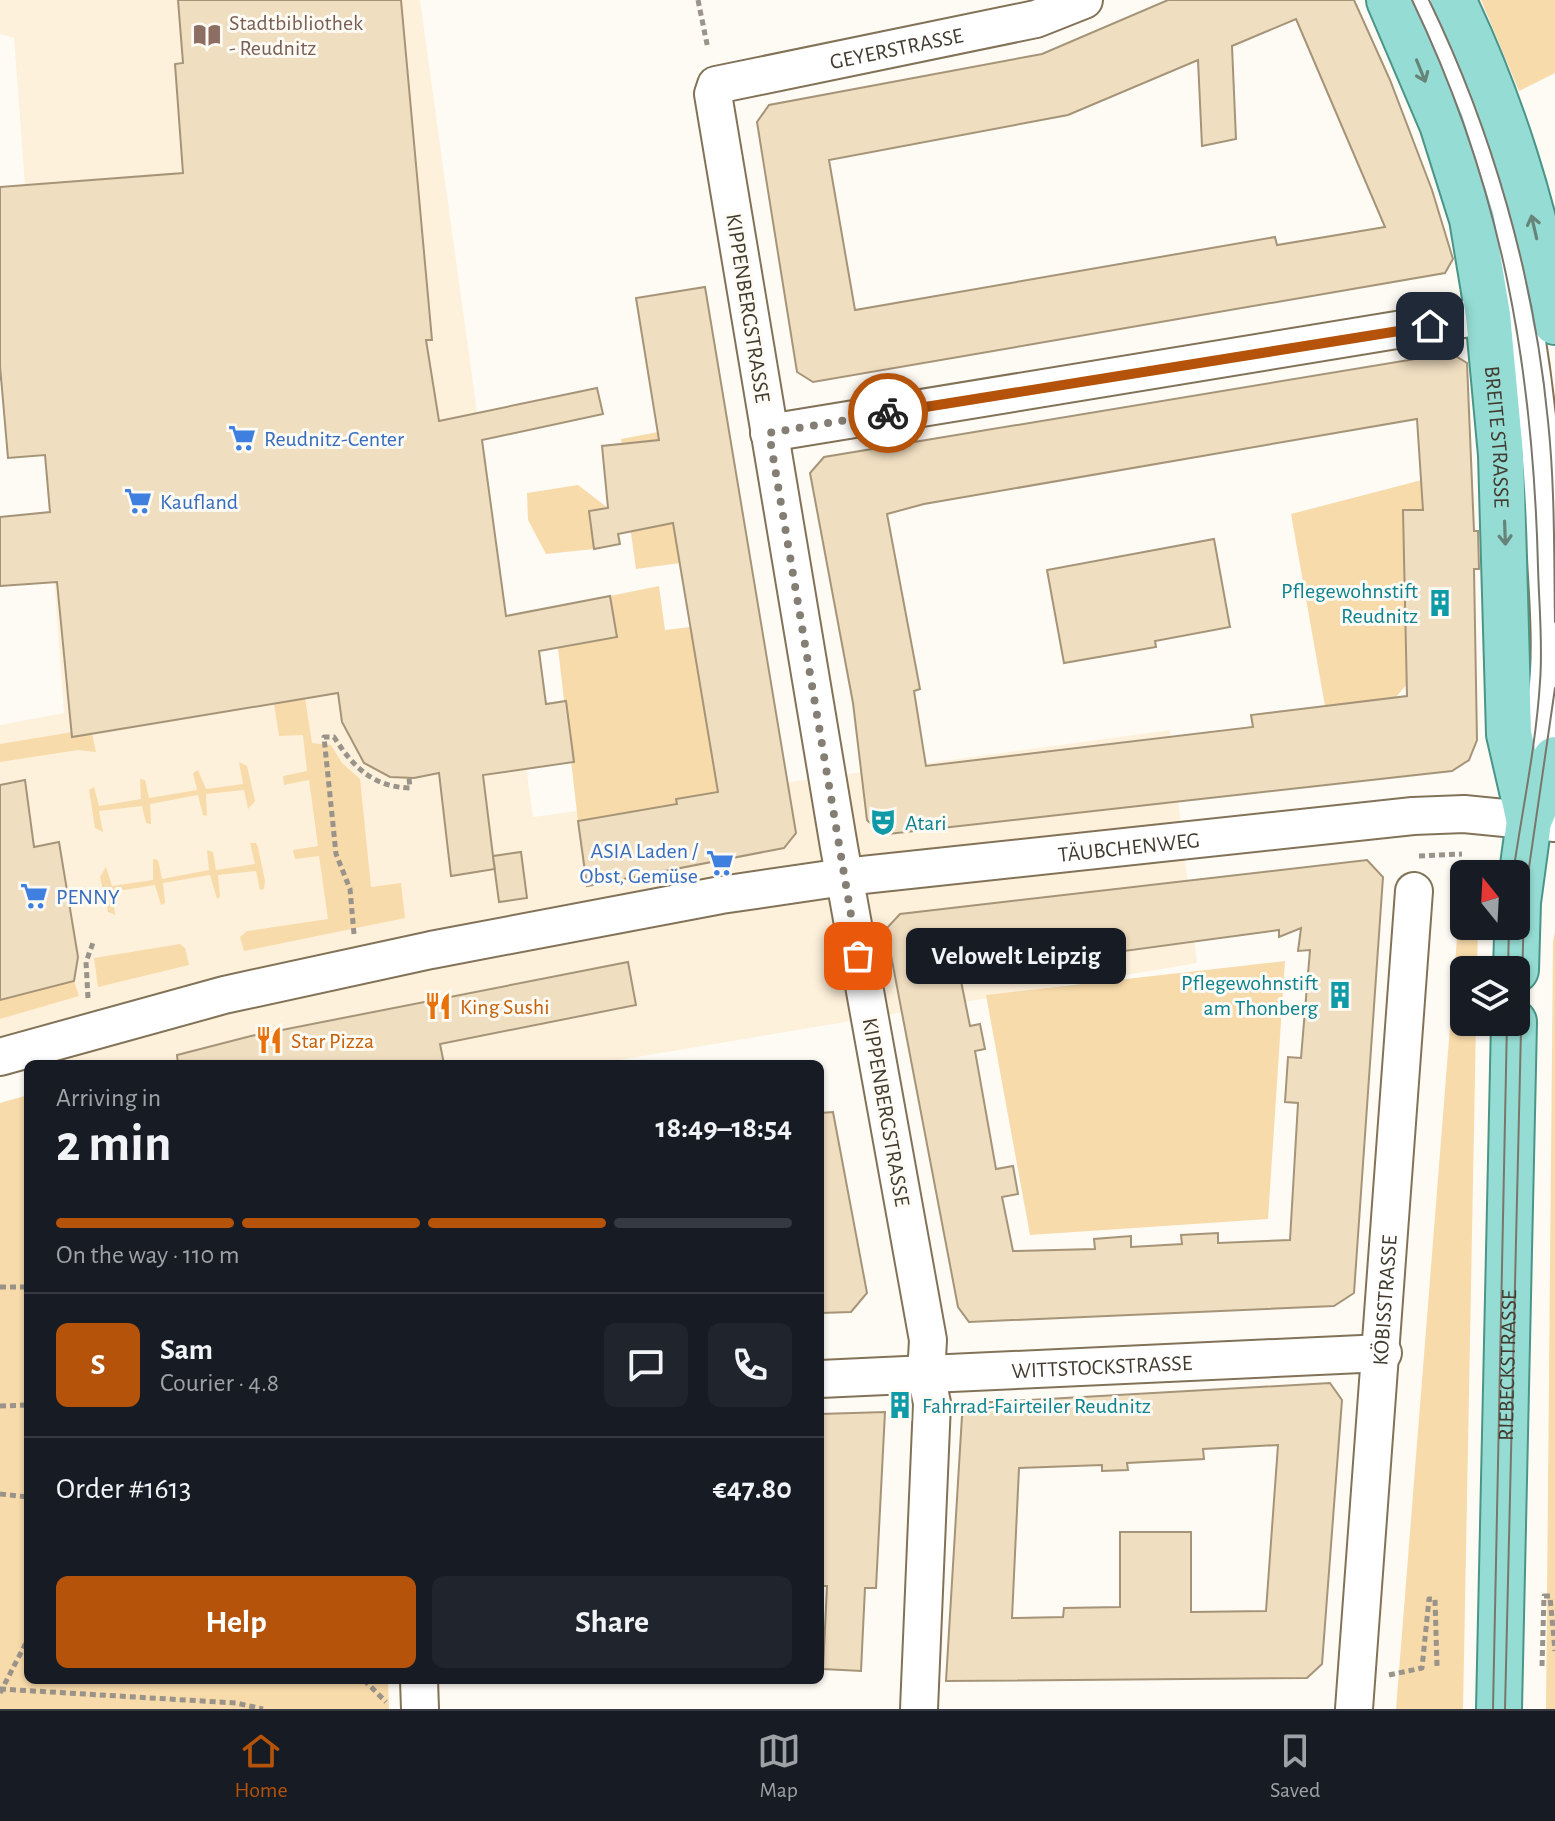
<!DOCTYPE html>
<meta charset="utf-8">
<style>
:root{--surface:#171b24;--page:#20242c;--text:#f1f3f6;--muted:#9ea1a6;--line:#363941;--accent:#b45309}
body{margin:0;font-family:"Alegreya Sans",sans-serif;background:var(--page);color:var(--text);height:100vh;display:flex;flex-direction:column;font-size:30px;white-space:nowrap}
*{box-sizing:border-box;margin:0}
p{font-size:26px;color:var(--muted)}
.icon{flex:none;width:44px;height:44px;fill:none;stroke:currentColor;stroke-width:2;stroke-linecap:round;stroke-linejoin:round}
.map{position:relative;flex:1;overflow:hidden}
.side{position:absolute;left:24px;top:1060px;width:800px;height:624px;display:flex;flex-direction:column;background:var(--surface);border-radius:12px;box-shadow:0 2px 6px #0004}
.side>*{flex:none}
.needle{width:52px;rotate:342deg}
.buttons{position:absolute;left:1450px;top:860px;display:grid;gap:16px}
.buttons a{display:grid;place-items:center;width:80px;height:80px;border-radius:12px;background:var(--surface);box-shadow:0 2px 6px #0004;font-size:40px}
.pin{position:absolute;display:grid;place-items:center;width:68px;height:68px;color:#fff;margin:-34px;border-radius:16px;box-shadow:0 4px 12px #0006}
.courier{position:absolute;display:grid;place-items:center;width:80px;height:80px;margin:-40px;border:6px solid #b45309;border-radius:50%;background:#fff;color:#222;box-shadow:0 2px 10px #0007}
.bubble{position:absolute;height:56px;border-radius:12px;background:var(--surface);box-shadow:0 2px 6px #0004;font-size:26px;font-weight:600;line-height:56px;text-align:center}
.headline em{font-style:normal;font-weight:600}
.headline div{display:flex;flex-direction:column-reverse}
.headline{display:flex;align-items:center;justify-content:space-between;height:136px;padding:0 32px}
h1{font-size:52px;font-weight:600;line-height:60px}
.bar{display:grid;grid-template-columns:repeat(4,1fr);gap:12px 8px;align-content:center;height:96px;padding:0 32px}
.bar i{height:10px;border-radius:6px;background:var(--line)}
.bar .selected{background:var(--accent)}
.bar p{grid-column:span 4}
.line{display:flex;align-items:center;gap:20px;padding:0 32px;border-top:2px solid var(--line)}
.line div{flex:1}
.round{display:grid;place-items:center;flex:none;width:84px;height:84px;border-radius:12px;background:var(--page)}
.primary-button{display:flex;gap:16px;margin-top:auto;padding:16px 32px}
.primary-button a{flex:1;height:92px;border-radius:12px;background:var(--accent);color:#fff;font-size:32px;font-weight:600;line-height:92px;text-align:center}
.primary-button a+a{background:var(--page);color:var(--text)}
.dock{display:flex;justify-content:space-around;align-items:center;height:112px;border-top:2px solid var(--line);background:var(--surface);font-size:22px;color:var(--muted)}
.dock a{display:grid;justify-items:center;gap:4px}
.dock .selected{color:var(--accent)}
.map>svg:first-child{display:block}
.built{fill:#fef1db}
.green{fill:#f8dbaa}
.building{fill:#f0dec0;stroke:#a59478;stroke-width:2;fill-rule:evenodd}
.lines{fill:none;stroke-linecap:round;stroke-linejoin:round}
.minor-casing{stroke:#827257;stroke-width:40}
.major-casing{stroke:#4a9587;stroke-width:48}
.path{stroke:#99938a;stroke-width:5;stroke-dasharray:6 4;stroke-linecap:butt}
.minor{stroke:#fff;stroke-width:36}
.major{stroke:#95ddd4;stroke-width:44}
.tram{stroke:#7b766c;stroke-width:2}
.oneway{stroke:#678479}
.done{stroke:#847e74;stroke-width:8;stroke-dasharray:0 14.4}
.route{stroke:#b45309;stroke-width:10}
.labels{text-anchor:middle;stroke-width:6;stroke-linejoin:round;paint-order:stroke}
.education-label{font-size:22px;fill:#785e54;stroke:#fefbf5;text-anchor:start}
.street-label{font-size:22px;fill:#423b2f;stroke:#fefbf5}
.shop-label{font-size:22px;fill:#366cbe;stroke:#fefbf5;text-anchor:start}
.culture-label{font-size:22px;fill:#0d838f;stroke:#fefbf5;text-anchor:end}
.food-label{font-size:22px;fill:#c56008;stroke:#fefbf5;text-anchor:start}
</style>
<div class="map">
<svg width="1555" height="1709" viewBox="0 0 1555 1709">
<rect width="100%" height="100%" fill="#fefbf5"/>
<path class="built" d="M0 0H420L533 817 1170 730 1197 963 595 1064H28V1070L0 1063V725L64 713 14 38 0 34Z"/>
<g class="green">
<path d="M1481 0H1555V73L1519 91Z"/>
<path d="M658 432 680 563 636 569 627 505 632 503 621 439Z"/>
<path d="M1422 480 1423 510 1403 511 1407 684 1396 697 1325 706 1291 514Z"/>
<path d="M578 485 608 508 589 511 594 549 546 554 528 520 527 493Z"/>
<path d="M659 586 665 630 691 627 712 755 781 744 787 779 726 790 728 805 677 799V804L578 821 558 648 617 637 610 596Z"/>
<path d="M305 698 312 743 331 745 342 763 360 779 371 887 401 883 405 918 244 951 240 937 247 931 328 919 319 856 295 859 293 850 318 846 309 780 284 785 283 776 307 771 303 735 279 736 274 704Z"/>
<path d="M91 729 96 752 78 750 0 762V744Z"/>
<path d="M239 762 247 766 255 801 248 809 244 790 206 794 207 816 203 815 198 795 150 804 151 824 146 823 142 806 99 811 103 832 95 828 89 790 94 787 99 806 141 799 140 779 145 780 149 798 197 790 193 773 198 770 206 789 243 784Z"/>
<path d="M250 843H256L258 847 265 881 264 889 260 890 256 871 218 875 220 897 217 899 210 875 163 883 165 903 161 905 155 885 112 892 115 915 108 912 100 877 106 867 112 886 153 880V859L158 860 162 879 209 870 207 850 213 852 216 870 255 864Z"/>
<path d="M1459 913H1464V926H1478L1477 970H1464V1022H1476L1463 1709H1396Z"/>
<path d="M1555 932V1709H1546L1553 941Z"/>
<path d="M180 944 185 948 189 965 98 987 94 958Z"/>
<path d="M1285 961 1268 1219 1030 1235 986 995Z"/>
<path d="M74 981 79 996 0 1019V1000Z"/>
<path d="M28 1095V1680H388L389 1709H0V1103Z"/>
</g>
<g class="building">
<path d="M178 0H401L432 340H426L439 421 597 388 603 414 482 440 506 616 610 596 617 637 539 651 546 704 566 701 574 762 483 775 493 856 521 852 527 898 499 902 493 857 495 869 451 876 439 773 414 778 390 777 364 763 342 722 338 693 72 737 57 582 0 586V517L50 512 45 455 8 458 0 366V187L183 173 175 64 183 63Z"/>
<path d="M1168 0H1354L1390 80 1432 190 1453 259 1445 273 813 382 797 372 757 122 769 105 1042 54ZM1296 19 1385 227 1277 245 1275 237 855 310 829 160 1068 115 1198 60 1202 146 1236 139 1232 46Z"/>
<path d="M705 287 796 833 784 848 587 886 578 821 677 804 676 799 718 792 673 523 618 534 620 544 594 549 589 511 608 508 602 446 659 440 636 298Z"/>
<path d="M1451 353 1467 363 1474 531H1478L1479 569H1474L1477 740 1469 760 1452 771 888 834 876 829 867 820 853 703 810 473 824 457ZM1417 419 1423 510H1403L1407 696 1251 715 1253 727 926 766 914 691 920 689 887 514 924 504Z"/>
<path d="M1214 539 1230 627 1155 641 1156 647 1064 663 1047 570Z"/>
<path d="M25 780 34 847 59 842 78 957 74 981 0 1000V785Z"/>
<path d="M1367 860 1383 877 1354 1293 1334 1306 969 1322 958 1307 886 929 900 914ZM1301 928 1298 951 1310 950 1301 1058 1288 1057 1285 1102 1298 1103 1290 1240 1218 1243V1233L1181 1235 1182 1244 1131 1247V1236L1094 1239 1095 1249 1013 1251 1002 1197 1018 1194 1013 1166 996 1169 975 1051 985 1049 980 1024 970 1026 960 976 1094 961V955L1279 930V937Z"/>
<path d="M628 962 636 1005 440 1044 444 1064H178L177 1055 251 1036Z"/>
<path d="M833 1112 867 1293 851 1312 820 1313V1113Z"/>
<path d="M1330 1383 1342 1400 1322 1664 1307 1678 946 1681 962 1416 975 1403ZM1278 1445 1266 1611 1191 1612V1532H1120V1607L1064 1608 1063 1617 1012 1618 1019 1468 1102 1465V1471L1128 1470 1127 1463 1204 1459 1203 1449Z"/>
<path d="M885 1412 876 1588H865L861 1671 823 1669 827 1586H820V1414Z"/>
</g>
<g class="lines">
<g class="minor-casing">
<g id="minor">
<path d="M1421 0C1507 182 1541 357 1546 557 1548 598 1552 642 1548 684 1545 720 1538 756 1533 792"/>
<path d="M769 433 1488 315"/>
<path id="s1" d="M0 1057 224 995 431 950 721 895 844 877 1413 816 1464 814 1555 823"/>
<path id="s2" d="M820 1379 1383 1353"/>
<path d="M419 1680 420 1709"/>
<path id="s3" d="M919 1709 932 1403 926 1375 928 1340 839 847 713 94 716 85 1036 19 1084 0"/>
<path id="s4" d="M1354 1709 1414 891"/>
</g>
</g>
<g class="major-casing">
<g id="major">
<path id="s5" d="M1389 0 1442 124 1472 219 1488 315 1501 455 1509 734 1529 821"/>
<path d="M1453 0C1501 100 1537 213 1555 322"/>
<path d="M1516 970 1518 902 1529 821 1555 759"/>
<path id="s6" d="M1499 1709 1514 1022"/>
</g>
</g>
<g class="path">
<path d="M698 0 708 49"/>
<path d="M0 378H1"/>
<path d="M1419 856 1462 854"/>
<path d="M354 934 350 889 336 854 324 737H334C353 767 373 787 410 788L409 778"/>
<path d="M88 998 86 962 94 940"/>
<path d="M0 1287H28"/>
<path d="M0 1406 28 1405"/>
<path d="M0 1494 28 1497"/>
<path d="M1542 1666 1544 1596H1550L1555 1651"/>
<path d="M1389 1675 1422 1668 1429 1599H1435L1437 1666"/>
<path d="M364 1680 386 1702"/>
<path d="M0 1689 236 1703 263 1709"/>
<path d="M0 1693 28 1639"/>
</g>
<use href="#minor" class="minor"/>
<use href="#major" class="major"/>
<g class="tram">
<path d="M1412 0C1501 185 1533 364 1538 567 1539 605 1543 645 1540 682 1536 746 1522 811 1513 874"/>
<path d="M1429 0C1492 130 1534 276 1548 421 1555 487 1554 555 1555 622"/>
<path d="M1508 970 1509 926"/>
<path d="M1493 1709 1507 1022"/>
<path d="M1505 1709 1524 902 1555 688"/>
</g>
</g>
<defs><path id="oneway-shaft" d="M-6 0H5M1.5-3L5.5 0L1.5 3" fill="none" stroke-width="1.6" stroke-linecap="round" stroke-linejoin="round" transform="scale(2)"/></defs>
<g class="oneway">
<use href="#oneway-shaft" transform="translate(1421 71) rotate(68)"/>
<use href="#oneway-shaft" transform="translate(1534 227) rotate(-103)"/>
<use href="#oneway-shaft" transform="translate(1505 533) rotate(88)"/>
</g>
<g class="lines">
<path class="done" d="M858 956 769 433 888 413"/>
<path class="route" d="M888 413 1430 326"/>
</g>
<defs>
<g id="library-bare" transform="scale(2.16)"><path d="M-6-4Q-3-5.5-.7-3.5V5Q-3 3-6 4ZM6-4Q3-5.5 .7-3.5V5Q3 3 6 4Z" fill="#8d6e63" stroke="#fefbf5" stroke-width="2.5" paint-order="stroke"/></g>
<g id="supermarket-bare" transform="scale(2.16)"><path d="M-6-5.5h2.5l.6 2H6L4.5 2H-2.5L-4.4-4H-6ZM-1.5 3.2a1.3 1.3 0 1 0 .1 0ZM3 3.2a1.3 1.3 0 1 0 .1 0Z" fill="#3f7fe0" stroke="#fefbf5" stroke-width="2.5" paint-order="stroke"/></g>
<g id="building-bare" transform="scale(2.16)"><path d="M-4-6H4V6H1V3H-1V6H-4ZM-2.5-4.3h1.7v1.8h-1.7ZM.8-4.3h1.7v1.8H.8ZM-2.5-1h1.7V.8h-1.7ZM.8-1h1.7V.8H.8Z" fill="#0f9aa8" stroke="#fefbf5" stroke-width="2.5" paint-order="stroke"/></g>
<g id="theatre-bare" transform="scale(2.16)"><path d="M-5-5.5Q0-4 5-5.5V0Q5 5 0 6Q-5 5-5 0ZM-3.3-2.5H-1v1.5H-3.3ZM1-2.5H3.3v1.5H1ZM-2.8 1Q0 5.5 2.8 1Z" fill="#0f9aa8" stroke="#fefbf5" stroke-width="2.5" paint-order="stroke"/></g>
<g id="restaurant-bare" transform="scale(2.16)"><path d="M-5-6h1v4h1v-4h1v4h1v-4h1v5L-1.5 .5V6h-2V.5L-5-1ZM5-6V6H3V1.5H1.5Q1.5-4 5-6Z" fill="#e8710a" stroke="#fefbf5" stroke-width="2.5" paint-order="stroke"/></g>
</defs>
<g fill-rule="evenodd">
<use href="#library-bare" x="207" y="35"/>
<use href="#supermarket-bare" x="242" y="438"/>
<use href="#supermarket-bare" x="138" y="501"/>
<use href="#building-bare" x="1440" y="603"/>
<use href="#theatre-bare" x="883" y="822"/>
<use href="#supermarket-bare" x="720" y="863"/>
<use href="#supermarket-bare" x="34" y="896"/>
<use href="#building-bare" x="1340" y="995"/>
<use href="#restaurant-bare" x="438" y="1006"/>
<use href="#restaurant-bare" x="269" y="1040"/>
<use href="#building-bare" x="900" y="1405"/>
</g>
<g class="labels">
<g class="education-label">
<text x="229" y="30">Stadtbibliothek<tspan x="229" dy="25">- Reudnitz</tspan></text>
</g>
<g class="street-label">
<text dy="8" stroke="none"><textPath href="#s3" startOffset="1828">GEYERSTRASSE</textPath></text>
<text transform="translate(749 308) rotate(81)" y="8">KIPPENBERGSTRASSE</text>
<text dy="8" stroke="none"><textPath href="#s5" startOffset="454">BREITE STRASSE</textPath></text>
<text dy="8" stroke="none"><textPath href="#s1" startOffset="1150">TÄUBCHENWEG</textPath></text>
<text transform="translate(887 1112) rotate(80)" y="8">KIPPENBERGSTRASSE</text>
<text dy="8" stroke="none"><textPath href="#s4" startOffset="410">KÖBISSTRASSE</textPath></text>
<text dy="8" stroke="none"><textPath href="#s2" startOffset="282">WITTSTOCKSTRASSE</textPath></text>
<text dy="8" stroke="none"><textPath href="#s6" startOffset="344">RIEBECKSTRASSE</textPath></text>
</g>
<g class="shop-label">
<text x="264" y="446">Reudnitz-Center</text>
<text x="160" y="509">Kaufland</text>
<text x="698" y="858" text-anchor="end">ASIA Laden /<tspan x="698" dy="25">Obst, Gemüse</tspan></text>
<text x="56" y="904">PENNY</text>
</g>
<g class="culture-label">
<text x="1418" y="598">Pflegewohnstift<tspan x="1418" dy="25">Reudnitz</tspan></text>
<text x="905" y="830" text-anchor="start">Atari</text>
<text x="1318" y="990">Pflegewohnstift<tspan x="1318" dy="25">am Thonberg</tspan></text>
<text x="922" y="1413" text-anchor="start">Fahrrad-Fairteiler Reudnitz</text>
</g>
<g class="food-label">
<text x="460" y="1014">King Sushi</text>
<text x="291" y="1048">Star Pizza</text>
</g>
</g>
</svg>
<div class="buttons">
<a><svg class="needle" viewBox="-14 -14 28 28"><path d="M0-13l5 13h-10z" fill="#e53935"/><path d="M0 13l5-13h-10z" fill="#9ea1a6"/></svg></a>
<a><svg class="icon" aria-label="layers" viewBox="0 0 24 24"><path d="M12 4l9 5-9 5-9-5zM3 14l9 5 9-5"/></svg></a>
</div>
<div class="pin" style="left:858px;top:956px;background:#ea580c"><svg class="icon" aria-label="bag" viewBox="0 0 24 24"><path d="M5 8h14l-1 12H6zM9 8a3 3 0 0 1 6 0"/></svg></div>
<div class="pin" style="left:1430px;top:326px;background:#1f2937"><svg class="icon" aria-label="home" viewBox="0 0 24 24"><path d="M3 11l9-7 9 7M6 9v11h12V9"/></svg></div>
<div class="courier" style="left:888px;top:413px"><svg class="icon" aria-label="bike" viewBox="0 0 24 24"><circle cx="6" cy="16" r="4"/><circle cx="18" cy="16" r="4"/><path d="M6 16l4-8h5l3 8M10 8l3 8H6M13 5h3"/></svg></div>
<div class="bubble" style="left:906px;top:928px;width:220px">Velowelt Leipzig</div>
<section class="side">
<div class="headline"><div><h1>2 min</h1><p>Arriving in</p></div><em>18:49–18:54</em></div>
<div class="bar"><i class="selected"></i><i class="selected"></i><i class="selected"></i><i></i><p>On the way · 110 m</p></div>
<div class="line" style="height:144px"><b class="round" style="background:var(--accent);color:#fff">S</b><div><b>Sam</b><p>Courier · 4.8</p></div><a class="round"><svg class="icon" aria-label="chat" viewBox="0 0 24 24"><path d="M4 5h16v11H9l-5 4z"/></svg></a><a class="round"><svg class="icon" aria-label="phone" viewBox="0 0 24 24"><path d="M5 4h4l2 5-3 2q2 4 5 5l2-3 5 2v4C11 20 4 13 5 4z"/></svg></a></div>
<div class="line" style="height:104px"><div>Order #1613</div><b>€47.80</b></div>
<div class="primary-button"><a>Help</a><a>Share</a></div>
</section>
</div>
<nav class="dock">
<a class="selected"><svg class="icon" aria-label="home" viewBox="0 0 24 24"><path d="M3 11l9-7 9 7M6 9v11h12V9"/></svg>Home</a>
<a><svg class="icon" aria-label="map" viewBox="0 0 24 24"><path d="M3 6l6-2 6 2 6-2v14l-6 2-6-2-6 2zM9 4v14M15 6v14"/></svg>Map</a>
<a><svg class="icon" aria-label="saved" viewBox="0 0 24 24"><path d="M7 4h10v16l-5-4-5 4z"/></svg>Saved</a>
</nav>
